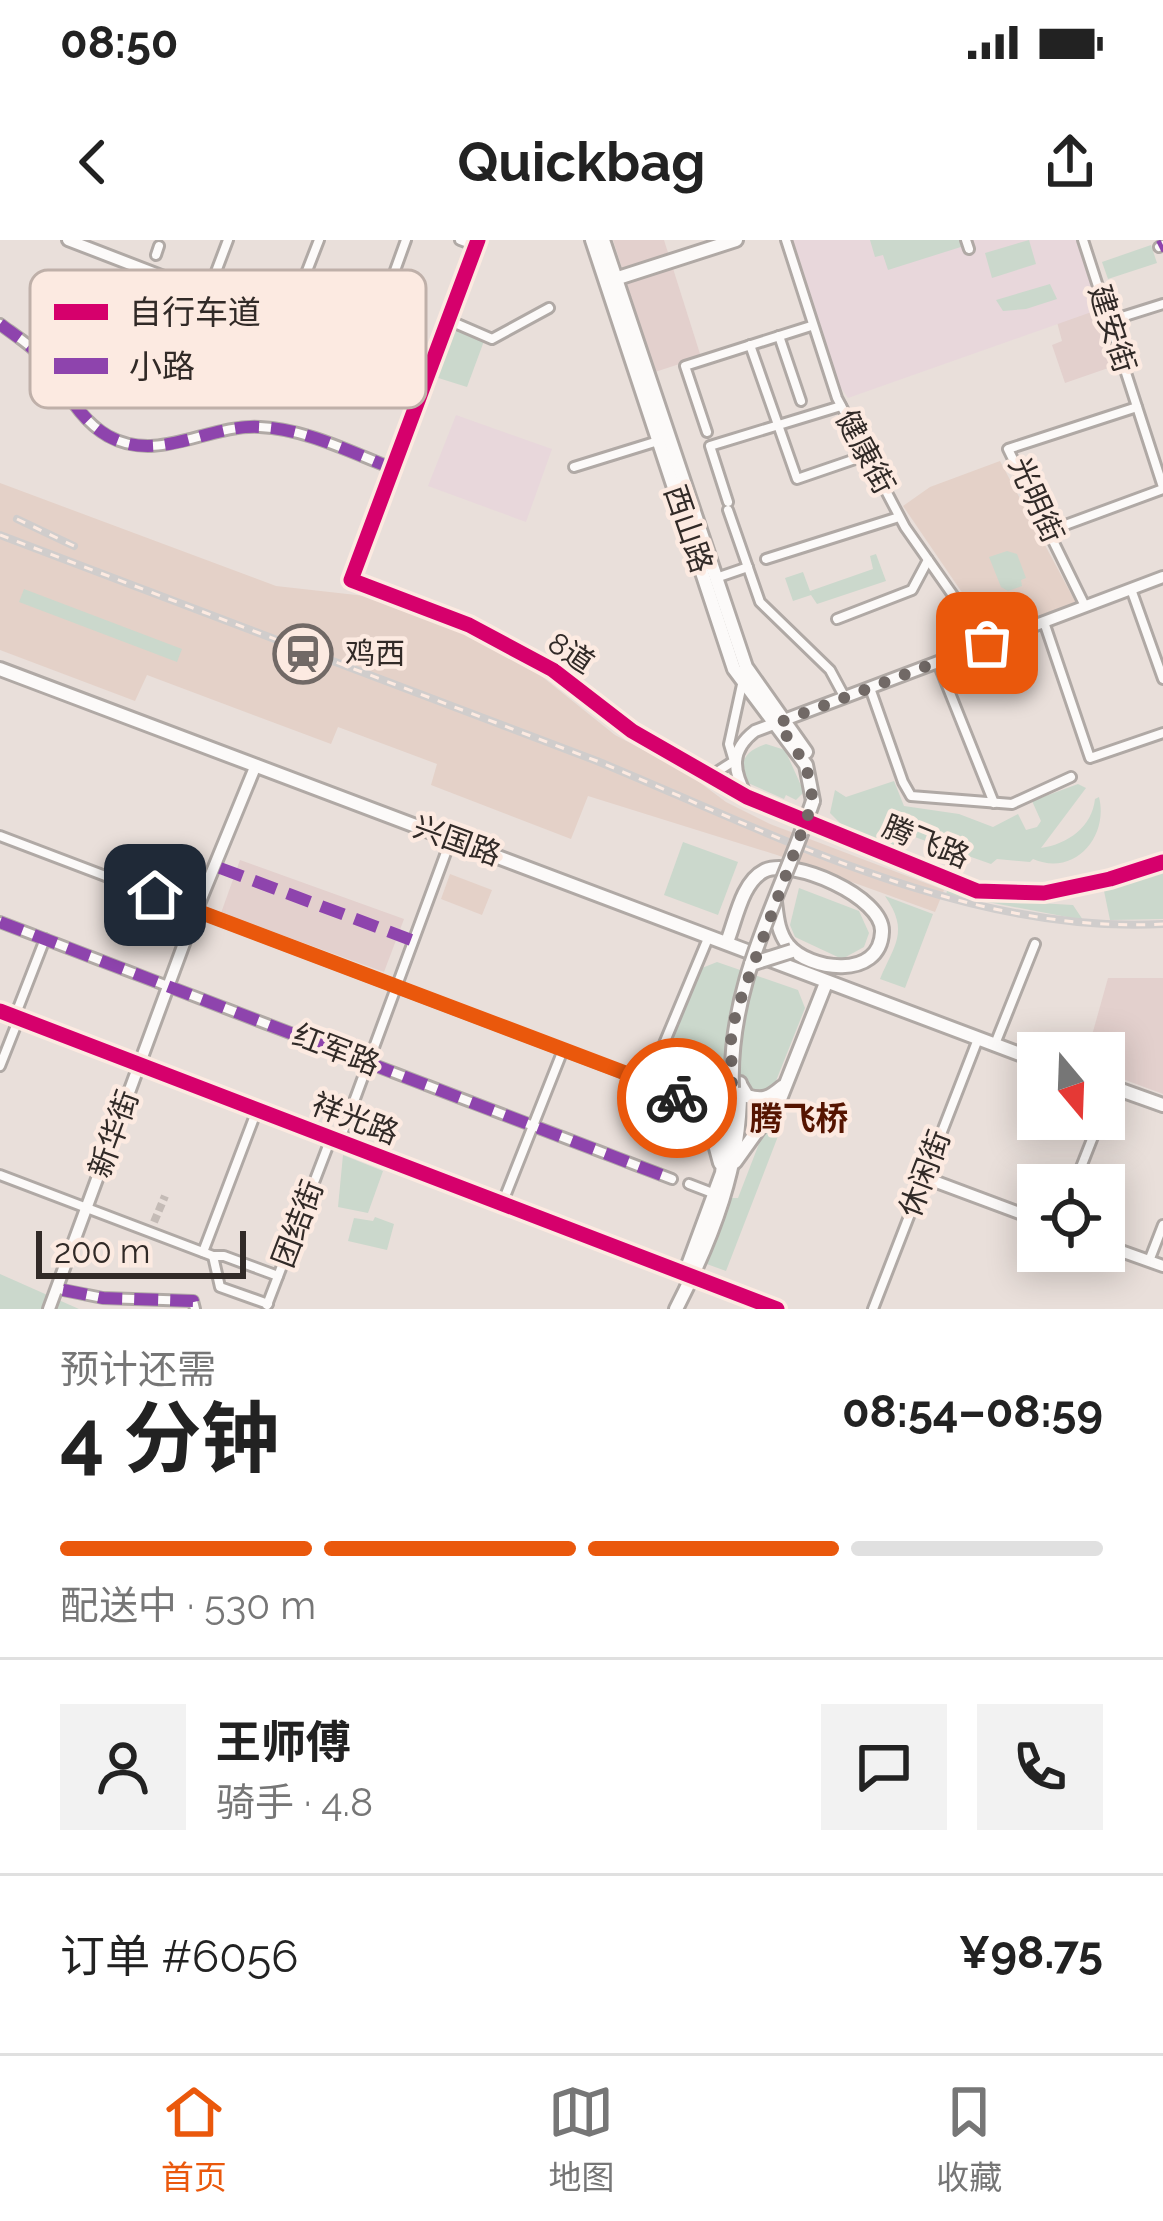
<!DOCTYPE html>
<html lang="zh">
<meta charset="utf-8">
<style>
:root{--surface:#fff;--page:#f2f2f2;--text:#222;--muted:#767676;--line:#e0e0e0;--accent:#ea580c}
body{margin:0;font-family:Raleway,"Noto Sans SC",sans-serif;background:var(--page);color:var(--text);height:100vh;display:flex;flex-direction:column;font-size:45px;white-space:nowrap}
*{box-sizing:border-box;margin:0}
p{font-size:39px;color:var(--muted)}
.icon{flex:none;width:66px;height:66px;fill:none;stroke:currentColor;stroke-width:2;stroke-linecap:round;stroke-linejoin:round}
.map{position:relative;height:1069px;overflow:hidden}
.sheet{display:flex;flex-direction:column;background:var(--surface);flex:1}
.sheet>*{flex:none}
.needle{width:78px;rotate:161deg}
.buttons{position:absolute;left:1017px;top:792px;display:grid;gap:24px}
.buttons a{display:grid;place-items:center;width:108px;height:108px;border-radius:0px;background:var(--surface);box-shadow:0 6px 30px #0003;font-size:60px}
.scale{position:absolute;left:36px;bottom:30px;width:210px;box-sizing:border-box;padding-left:12px;border:6px solid #312a27;border-top:0;font-size:33px;line-height:42px;white-space:nowrap;color:#312a27;-webkit-text-stroke:9px #fceae1;paint-order:stroke}
.pin{position:absolute;display:grid;place-items:center;width:102px;height:102px;color:#fff;margin:-51px;border-radius:24px;box-shadow:0 6px 18px #0006}
.courier{position:absolute;display:grid;place-items:center;width:120px;height:120px;margin:-60px;border:9px solid #ea580c;border-radius:50%;background:#fff;color:#222;box-shadow:0 3px 15px #0007}
.overview em{font-style:normal;font-weight:700}
.overview div{display:flex;flex-direction:column-reverse}
.overview{display:flex;align-items:center;justify-content:space-between;height:204px;padding:0 60px}
h1{font-size:78px;font-weight:700;line-height:90px}
.bar{display:grid;grid-template-columns:repeat(4,1fr);gap:18px 12px;align-content:center;height:144px;padding:0 60px}
.bar i{height:15px;border-radius:9px;background:var(--line)}
.bar .current{background:var(--accent)}
.bar p{grid-column:span 4}
.line{display:flex;align-items:center;gap:30px;padding:0 60px;border-top:3px solid var(--line)}
.line div{flex:1}
.round{display:grid;place-items:center;flex:none;width:126px;height:126px;border-radius:0px;background:var(--page)}
.status{display:flex;justify-content:space-between;align-items:center;height:84px;padding:0 60px;background:var(--surface);direction:ltr}
.status svg{height:33px;fill:currentColor}
header{display:flex;justify-content:space-between;align-items:center;height:156px;padding:0 60px;background:var(--surface);font-size:54px;font-weight:700}
.tabs{display:flex;justify-content:space-around;align-items:center;height:168px;border-top:3px solid var(--line);background:var(--surface);font-size:33px;color:var(--muted)}
.tabs a{display:grid;justify-items:center;gap:6px}
.tabs .current{color:var(--accent)}
.map>svg:first-child{display:block}
.commercial{fill:#e3d0cd}
.built{fill:#e4d1c8}
.education{fill:#e8d7db}
.green{fill:#cbd8cc}
.lines{fill:none;stroke-linecap:round;stroke-linejoin:round}
.minor-tunnel{stroke:#c4bbb6;stroke-width:8;stroke-dasharray:8 4;stroke-linecap:butt}
.minor-casing{stroke:#b0a9a5;stroke-width:14}
.tertiary-casing{stroke:#b0a9a5;stroke-width:16}
.secondary-casing{stroke:#b0a9a5;stroke-width:18}
.minor{stroke:#fcfaf9;stroke-width:8}
.tertiary{stroke:#fcfaf9;stroke-width:10}
.secondary{stroke:#fcfaf9;stroke-width:12}
.rail-casing{stroke:#d0cdcc;stroke-width:8}
.rail{stroke:#fceae1;stroke-width:3;stroke-dasharray:9;stroke-linecap:butt}
.secondary-bridge-casing{stroke:#b0a9a5;stroke-width:18;stroke-linecap:butt}
.secondary-bridge{stroke:#fcfaf9;stroke-width:12}
.quiet{stroke:#8e44ad;stroke-width:12;stroke-dasharray:24 12;stroke-linecap:butt}
.cycleway-casing{stroke:#fceae1;stroke-width:22}
.cycleway{stroke:#d6006c;stroke-width:15}
.done{stroke:#716966;stroke-width:12;stroke-dasharray:0 21.6}
.route{stroke:#ea580c;stroke-width:15}
.labels{text-anchor:middle;stroke-width:9;stroke-linejoin:round;paint-order:stroke}
.street-label{font-size:30px;fill:#312a27;stroke:#fceae1}
.poi-label{font-size:30px;fill:#312a27;stroke:#fceae1;text-anchor:start}
.neighbourhood-label{font-size:33px;font-weight:bold;fill:#551400;stroke:#fceae1}
.key{fill:#fceae1;stroke:#bfb0a9;stroke-width:3}
.key-label{font-size:33px;fill:#312a27}
</style>
<div class="status"><b>08:50</b><svg viewBox="0 0 49 12"><path d="M0 12V9h3v3zM5 12V6h3v6zM10 12V3h3v9zM15 12V0h3v12zM26 1h20v11H26zM47 4h2v5h-2z"/></svg></div>
<header><svg class="icon" aria-label="back" viewBox="0 0 24 24"><path d="M15 5l-7 7 7 7"/></svg>Quickbag<svg class="icon" aria-label="share" viewBox="0 0 24 24"><path d="M12 15V3M7 8l5-5 5 5M5 13v7h14v-7"/></svg></header>
<div class="map">
<svg width="1163" height="1069" viewBox="0 0 1163 1069">
<rect width="100%" height="100%" fill="#e9dfda"/>
<g class="commercial">
<path d="M613 0H664L701 117 655 132Z"/>
<path d="M1097 67 1117 125 1065 143 1052 105 1062 101 1057 82Z"/>
<path d="M240 620 404 679 384 732 221 673Z"/>
<path d="M1108 738H1163V854L1104 832V813H1087Z"/>
</g>
<g class="built">
<path d="M1000 221 1076 363 991 395 903 266 930 247Z"/>
<path d="M0 243 276 346 383 358 458 388 525 423 615 495 687 533 726 562 770 584 944 650 935 672 777 615 588 556 571 599 431 545 437 524 338 487 331 504 147 435 135 461 0 410Z"/>
<path d="M450 634 492 650 482 675 441 659Z"/>
</g>
<g class="education">
<path d="M791 0H1078L1100 69 848 158 832 134Z"/>
<path d="M456 175 552 209 526 282 428 246Z"/>
</g>
<g class="green">
<path d="M870 0H962L964 6 888 30 883 15 875 17Z"/>
<path d="M1029 0 1036 24 992 38 985 13Z"/>
<path d="M1151 5 1157 23 1108 39 1102 22Z"/>
<path d="M1050 44 1057 59 1026 69 1003 71 996 60Z"/>
<path d="M450 88 484 101 467 147 432 136Z"/>
<path d="M1007 311 1017 314 1026 338 1021 340 1022 346 1008 351 1001 347 989 317Z"/>
<path d="M876 314 886 341 817 364 811 355 793 361 785 338 803 332 810 351 873 329 870 316Z"/>
<path d="M24 349 182 409 177 422 19 362Z"/>
<path d="M766 504 785 510 804 552 796 560 786 555 784 559 748 543C738 522 744 511 766 504Z"/>
<path d="M894 541 904 566 959 574 993 587 1018 574 1026 590 1037 587 1041 581 1032 561 1078 544 1086 548 1041 608C1068 604 1092 587 1095 559L1099 557C1109 597 1074 637 1033 619L1030 622 997 619 991 624 909 595 894 608 844 587 830 573 835 550 846 557Z"/>
<path d="M683 602 738 622 718 675 664 655Z"/>
<path d="M1163 628V679L1110 680 1103 646Z"/>
<path d="M799 648 859 671 869 693 864 707 842 719 795 697 790 685Z"/>
<path d="M947 651 985 660 1073 665 1083 680 946 654Z"/>
<path d="M885 656 933 674 905 748 880 739C894 705 910 692 885 656Z"/>
<path d="M717 722 798 750 805 768 772 851 756 853 747 846C713 857 660 874 667 813L702 728Z"/>
<path d="M787 865 785 878 726 1031 704 1023 728 958H738L760 901Z"/>
<path d="M343 915 383 931 368 973 338 967Z"/>
<path d="M375 977 394 984 387 1010 348 1001 354 978 373 981Z"/>
<path d="M0 1034 79 1069H0Z"/>
</g>
<g class="lines">
<path class="minor-tunnel" d="M154 982 165 956"/>
<g class="minor-casing">
<g id="minor">
<path d="M460 0 476 6"/>
<path d="M786 0 837 158 905 287 957 361 962 412"/>
<path d="M966 0 969 9"/>
<path d="M1083 0 1163 247"/>
<path d="M1159 7 1163 5"/>
<path d="M156 15 159 6"/>
<path d="M214 37 228 0"/>
<path d="M380 72 406 0"/>
<path d="M448 80 492 99 549 68"/>
<path d="M1109 81 1163 64"/>
<path d="M0 84C16 96 37 109 49 126 66 151 80 180 108 196 159 224 207 184 260 187 306 189 350 212 392 228"/>
<path d="M286 85 319 0"/>
<path d="M779 96 801 161"/>
<path d="M750 105 797 239 867 215"/>
<path d="M707 192 685 126 811 86"/>
<path d="M574 227 658 201"/>
<path d="M728 262 710 206 841 166"/>
<path d="M728 270 760 362 830 430 844 456"/>
<path d="M1049 291 1163 249"/>
<path d="M766 319 899 277"/>
<path d="M716 338 748 327"/>
<path d="M351 340 469 385 553 430 632 491 746 557"/>
<path d="M1131 349 1163 439"/>
<path d="M1085 366 1008 209 1137 167"/>
<path d="M837 379 912 350 928 320"/>
<path d="M1044 382 1090 518 1163 493"/>
<path d="M938 423 994 563"/>
<path d="M870 448 903 542 911 556 1012 564 1071 537"/>
<path d="M709 537 734 521 729 504 743 440"/>
<path d="M0 596 648 842 674 857"/>
<path d="M0 682 672 939"/>
<path d="M15 776 45 699"/>
<path d="M995 804 1035 704"/>
<path d="M0 826 19 778"/>
<path d="M648 842 709 696"/>
<path d="M1104 870 1113 848"/>
<path d="M339 902 451 599"/>
<path d="M0 935 213 1016 220 1047 268 1064"/>
<path d="M689 944 715 954"/>
<path d="M1074 945 1100 879"/>
<path d="M502 964 563 810"/>
<path d="M203 1012 257 870"/>
<path d="M213 1016H224L278 1036"/>
<path d="M1149 1021 1163 985"/>
<path d="M63 1050 103 1058 193 1061 195 1069"/>
<path d="M267 1065 331 898"/>
<path d="M873 1069 978 799"/>
</g>
</g>
<g class="tertiary-casing">
<g id="tertiary">
<path d="M68 0 425 138"/>
<path d="M1163 337 755 491C729 511 733 531 747 557L977 651 1044 653 1110 639 1163 622"/>
<path d="M351 340 478 0"/>
<path d="M0 771 777 1069"/>
<path d="M923 937 1038 980"/>
<path d="M1104 1005 1163 1026"/>
<path d="M49 1069 196 671 256 525"/>
</g>
</g>
<g class="secondary-casing">
<g id="secondary">
<path d="M592 0 734 429 806 525 813 561"/>
<path d="M603 0 746 427 806 512"/>
<path d="M615 39 736 0"/>
<path d="M0 429 1038 821"/>
<path d="M727 702C736 679 742 642 764 631 792 617 884 657 882 692 880 740 809 731 788 705 778 692 777 678 775 662"/>
<path d="M1104 844 1163 865"/>
<path d="M741 846 747 856C763 861 769 858 782 847"/>
<path d="M674 857 713 897 720 923"/>
<path d="M681 860C705 867 712 861 732 848"/>
<path d="M735 922 780 859 826 743"/>
<path d="M688 1025 722 933 732 848"/>
<path d="M676 1069C712 999 742 924 740 843"/>
</g>
</g>
<use href="#minor" class="minor"/>
<use href="#tertiary" class="tertiary"/>
<use href="#secondary" class="secondary"/>
<g class="rail-casing">
<g id="rail">
<path d="M17 279 74 306"/>
<path d="M0 295 597 521C774 594 967 695 1163 684"/>
</g>
</g>
<use href="#rail" class="rail"/>
<g class="secondary-bridge-casing">
<g id="secondary-bridge">
<path d="M751 724 792 711"/>
<path d="M732 848C728 743 780 658 813 561"/>
</g>
</g>
<use href="#secondary-bridge" class="secondary-bridge"/>
<g class="quiet">
<path d="M1159 7 1163 5"/>
<path d="M0 84C16 96 37 109 49 126 66 151 80 180 108 196 159 224 207 184 260 187 306 189 350 212 392 228"/>
<path d="M220 628 414 701"/>
<path d="M0 682 672 939"/>
<path d="M63 1050 103 1058 193 1061 195 1069"/>
</g>
<g class="cycleway-casing">
<g id="cycleway">
<path d="M478 0 351 340 469 385 553 430 632 491 747 557 977 651 1044 653 1110 639 1163 622"/>
<path d="M0 771 777 1069"/>
</g>
</g>
<use href="#cycleway" class="cycleway"/>
</g>
<g class="lines">
<path class="done" d="M677 858C703 867 710 863 732 848L731 800 736 772 813 561 806 525 778 483 987 403"/>
<path class="route" d="M155 655 649 842 677 858"/>
</g>
<defs>
<g id="station-ring" transform="scale(3)"><circle r="9.5" fill="#fceae1" stroke="#716966" stroke-width="1.5"/><path d="M-3-6H3Q5-6 5-4V2Q5 4 3 4L4.5 6H3L1.5 4h-3L-3 6H-4.5L-3 4Q-5 4-5 2V-4Q-5-6-3-6ZM-3.5-4v3h7v-3ZM-3.5 1v1.5H-2V1ZM2 1v1.5H3.5V1Z" fill="#716966"/></g>
</defs>
<g fill-rule="evenodd">
<use href="#station-ring" x="303" y="414"/>
</g>
<g class="labels">
<g class="street-label">
<text transform="translate(1112 89) rotate(72)" y="10">建安街</text>
<text transform="translate(865 212) rotate(62)" y="10">健康街</text>
<text transform="translate(1036 260) rotate(66)" y="10">光明街</text>
<text transform="translate(688 289) rotate(71)" y="10">西山路</text>
<text transform="translate(571 413) rotate(34)" y="10">8道</text>
<text transform="translate(457 601) rotate(20)" y="10">兴国路</text>
<text transform="translate(926 602) rotate(22)" y="10">腾飞路</text>
<text transform="translate(336 810) rotate(21)" y="10">红军路</text>
<text transform="translate(355 879) rotate(21)" y="10">祥光路</text>
<text transform="translate(114 894) rotate(-70)" y="10">新华街</text>
<text transform="translate(925 934) rotate(-69)" y="10">休闲街</text>
<text transform="translate(298 984) rotate(-69)" y="10">团结街</text>
</g>
<g class="poi-label">
<text x="345" y="424">鸡西</text>
</g>
<g class="neighbourhood-label">
<text x="799" y="890">腾飞桥</text>
</g>
</g>
<rect x="30" y="30" width="396" height="138" rx="18" class="key"/>
<rect x="54" y="64" width="54" height="16" fill="#d6006c"/>
<rect x="54" y="118" width="54" height="16" fill="#8e44ad"/>
<g class="key-label">
<text x="129" y="84">自行车道</text>
<text x="129" y="138">小路</text>
</g>
</svg>
<div class="buttons">
<a><svg class="needle" viewBox="-14 -14 28 28"><path d="M0-13l5 13h-10z" fill="#e53935"/><path d="M0 13l5-13h-10z" fill="#767676"/></svg></a>
<a><svg class="icon" aria-label="locate" viewBox="0 0 24 24"><circle cx="12" cy="12" r="6"/><path d="M12 2v4M12 18v4M2 12h4M18 12h4"/></svg></a>
</div>
<div class="scale">200 m</div>
<div class="pin" style="left:987px;top:403px;background:#ea580c"><svg class="icon" aria-label="bag" viewBox="0 0 24 24"><path d="M5 8h14l-1 12H6zM9 8a3 3 0 0 1 6 0"/></svg></div>
<div class="pin" style="left:155px;top:655px;background:#1f2937"><svg class="icon" aria-label="home" viewBox="0 0 24 24"><path d="M3 11l9-7 9 7M6 9v11h12V9"/></svg></div>
<div class="courier" style="left:677px;top:858px"><svg class="icon" aria-label="bike" viewBox="0 0 24 24"><circle cx="6" cy="16" r="4"/><circle cx="18" cy="16" r="4"/><path d="M6 16l4-8h5l3 8M10 8l3 8H6M13 5h3"/></svg></div>
</div>
<section class="sheet">
<div class="overview"><div><h1>4 分钟</h1><p>预计还需</p></div><em>08:54–08:59</em></div>
<div class="bar"><i class="current"></i><i class="current"></i><i class="current"></i><i></i><p>配送中 · 530 m</p></div>
<div class="line" style="height:216px"><a class="round"><svg class="icon" aria-label="person" viewBox="0 0 24 24"><circle cx="12" cy="8" r="4"/><path d="M4 21q1-7 8-7t8 7"/></svg></a><div><b>王师傅</b><p>骑手 · 4.8</p></div><a class="round"><svg class="icon" aria-label="chat" viewBox="0 0 24 24"><path d="M4 5h16v11H9l-5 4z"/></svg></a><a class="round"><svg class="icon" aria-label="phone" viewBox="0 0 24 24"><path d="M5 4h4l2 5-3 2q2 4 5 5l2-3 5 2v4C11 20 4 13 5 4z"/></svg></a></div>
<div class="line" style="height:156px"><div>订单 #6056</div><b>¥98.75</b></div>
</section>
<nav class="tabs">
<a class="current"><svg class="icon" aria-label="home" viewBox="0 0 24 24"><path d="M3 11l9-7 9 7M6 9v11h12V9"/></svg>首页</a>
<a><svg class="icon" aria-label="map" viewBox="0 0 24 24"><path d="M3 6l6-2 6 2 6-2v14l-6 2-6-2-6 2zM9 4v14M15 6v14"/></svg>地图</a>
<a><svg class="icon" aria-label="saved" viewBox="0 0 24 24"><path d="M7 4h10v16l-5-4-5 4z"/></svg>收藏</a>
</nav>
